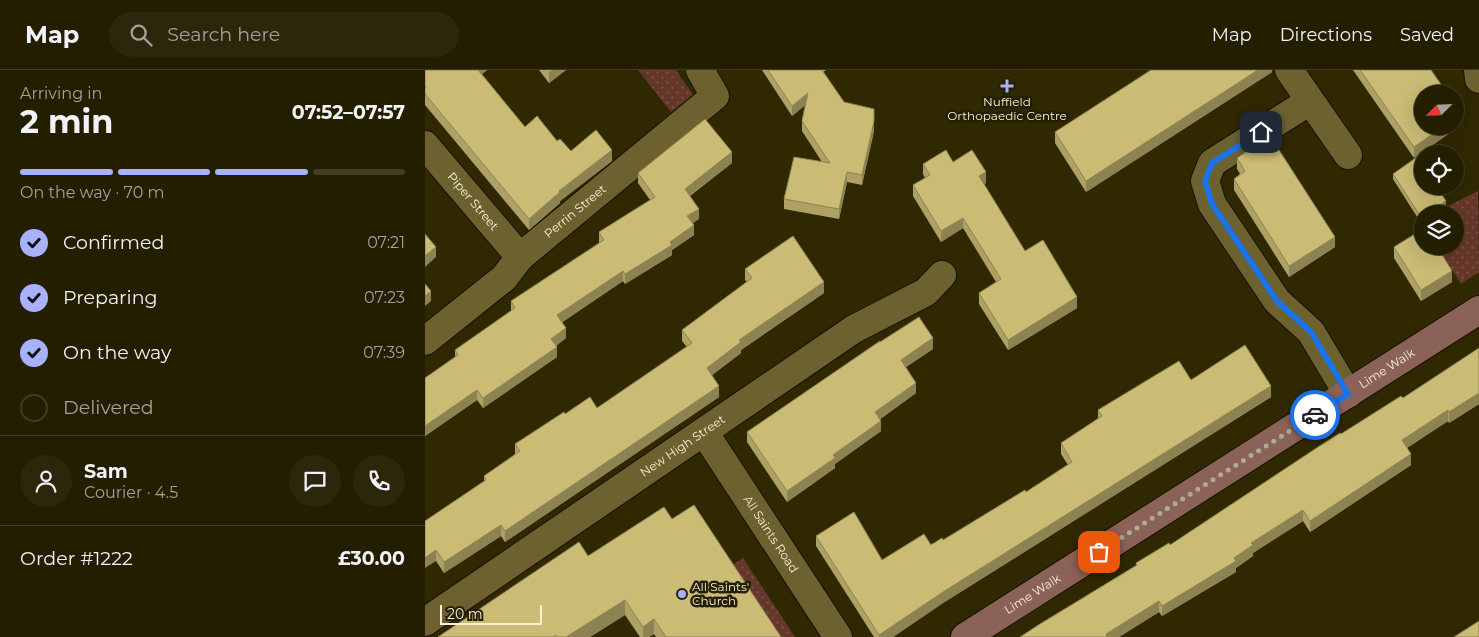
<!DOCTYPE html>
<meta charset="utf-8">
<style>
:root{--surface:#241e00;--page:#2c270a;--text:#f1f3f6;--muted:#a3a299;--line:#413c22;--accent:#a7b1fc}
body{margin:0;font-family:Montserrat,sans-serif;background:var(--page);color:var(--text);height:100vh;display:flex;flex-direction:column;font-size:19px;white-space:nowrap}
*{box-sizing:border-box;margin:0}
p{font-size:16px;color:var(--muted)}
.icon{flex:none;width:28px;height:28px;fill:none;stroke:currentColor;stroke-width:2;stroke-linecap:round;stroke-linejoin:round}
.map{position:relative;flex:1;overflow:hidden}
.side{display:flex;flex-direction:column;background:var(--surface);width:425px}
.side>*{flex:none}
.needle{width:32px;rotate:246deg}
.controls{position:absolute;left:989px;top:15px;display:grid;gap:10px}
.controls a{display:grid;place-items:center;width:50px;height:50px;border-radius:50%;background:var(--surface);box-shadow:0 5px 20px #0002,0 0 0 1px var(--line);font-size:25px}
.scale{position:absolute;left:15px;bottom:12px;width:102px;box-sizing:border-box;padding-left:5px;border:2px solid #f6f1d6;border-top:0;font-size:14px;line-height:18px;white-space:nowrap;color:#f6f1d6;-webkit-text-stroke:4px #251f04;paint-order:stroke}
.pin{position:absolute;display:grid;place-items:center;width:42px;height:42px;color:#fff;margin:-21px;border-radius:10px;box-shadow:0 2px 8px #0006}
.courier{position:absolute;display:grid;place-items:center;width:50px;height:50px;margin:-25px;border:4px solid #1a73e8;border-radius:50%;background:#fff;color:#222;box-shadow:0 1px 6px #0007}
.summary em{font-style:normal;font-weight:700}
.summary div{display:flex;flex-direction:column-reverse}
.summary{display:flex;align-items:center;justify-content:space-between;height:85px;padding:0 20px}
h1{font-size:32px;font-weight:700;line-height:38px}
.bar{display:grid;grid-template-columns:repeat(4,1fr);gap:8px 5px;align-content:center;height:60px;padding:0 20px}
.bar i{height:6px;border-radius:4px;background:var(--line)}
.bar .active{background:var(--accent)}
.bar p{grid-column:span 4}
.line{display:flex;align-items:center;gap:12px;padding:0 20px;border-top:1px solid var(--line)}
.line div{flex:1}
.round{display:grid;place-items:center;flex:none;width:52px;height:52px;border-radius:26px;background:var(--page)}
ol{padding:0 20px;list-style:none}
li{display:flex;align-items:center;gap:15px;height:55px}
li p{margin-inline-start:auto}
li .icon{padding:5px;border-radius:50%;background:var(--accent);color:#111;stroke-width:4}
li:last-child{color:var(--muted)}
li i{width:28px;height:28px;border:2px solid var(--line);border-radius:50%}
header{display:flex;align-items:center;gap:30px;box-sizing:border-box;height:70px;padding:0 25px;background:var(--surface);border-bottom:1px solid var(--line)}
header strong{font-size:24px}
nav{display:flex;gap:28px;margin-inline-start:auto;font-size:18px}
.search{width:350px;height:45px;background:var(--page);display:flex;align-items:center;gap:12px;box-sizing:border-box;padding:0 18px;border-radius:28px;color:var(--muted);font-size:19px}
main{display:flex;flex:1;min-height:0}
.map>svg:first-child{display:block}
.grass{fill:url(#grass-dots)}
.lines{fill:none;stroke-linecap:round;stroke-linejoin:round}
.street-casing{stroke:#171100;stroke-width:30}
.secondary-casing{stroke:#171100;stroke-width:30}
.street{stroke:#6d622f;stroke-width:28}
.secondary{stroke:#8b6258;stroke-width:28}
.wall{fill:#aea165}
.shaded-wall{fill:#8d8352}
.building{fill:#cabb75;stroke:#8d8352}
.done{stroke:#b1ab8b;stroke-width:5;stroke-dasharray:0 9}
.route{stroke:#1a73e8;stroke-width:6}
.poi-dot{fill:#a7b1fc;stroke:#251f04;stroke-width:2}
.labels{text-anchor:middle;stroke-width:5;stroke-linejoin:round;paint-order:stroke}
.poi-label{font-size:12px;fill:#f6f1d6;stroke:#251f04}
.street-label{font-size:12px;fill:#f6f1d6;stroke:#251f04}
</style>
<header>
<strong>Map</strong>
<div class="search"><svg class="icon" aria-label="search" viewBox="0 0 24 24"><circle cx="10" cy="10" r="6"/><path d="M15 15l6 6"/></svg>Search here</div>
<nav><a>Map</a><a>Directions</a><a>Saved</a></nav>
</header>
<main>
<section class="side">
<div class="summary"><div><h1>2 min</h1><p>Arriving in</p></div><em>07:52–07:57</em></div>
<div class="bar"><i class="active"></i><i class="active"></i><i class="active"></i><i></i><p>On the way · 70 m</p></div>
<ol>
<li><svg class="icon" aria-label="check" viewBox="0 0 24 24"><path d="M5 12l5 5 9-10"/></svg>Confirmed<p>07:21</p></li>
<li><svg class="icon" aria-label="check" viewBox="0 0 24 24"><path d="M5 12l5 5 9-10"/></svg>Preparing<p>07:23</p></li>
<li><svg class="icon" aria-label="check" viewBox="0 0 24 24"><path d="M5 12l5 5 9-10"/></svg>On the way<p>07:39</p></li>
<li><i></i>Delivered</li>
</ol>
<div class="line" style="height:90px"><a class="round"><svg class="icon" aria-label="person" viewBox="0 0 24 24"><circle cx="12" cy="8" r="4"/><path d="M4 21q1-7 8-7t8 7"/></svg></a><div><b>Sam</b><p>Courier · 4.5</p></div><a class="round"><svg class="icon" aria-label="chat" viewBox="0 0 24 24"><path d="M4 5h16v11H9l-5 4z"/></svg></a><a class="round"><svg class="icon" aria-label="phone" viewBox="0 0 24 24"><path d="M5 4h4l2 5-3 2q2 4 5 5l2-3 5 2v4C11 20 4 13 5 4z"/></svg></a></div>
<div class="line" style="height:65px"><div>Order #1222</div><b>£30.00</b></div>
</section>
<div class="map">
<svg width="1054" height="567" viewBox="0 0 1054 567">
<defs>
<pattern id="grass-dots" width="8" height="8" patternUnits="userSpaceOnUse" patternTransform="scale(1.25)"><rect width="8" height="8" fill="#65372a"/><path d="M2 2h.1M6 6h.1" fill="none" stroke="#7c5448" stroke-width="1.8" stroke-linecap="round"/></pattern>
</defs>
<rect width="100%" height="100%" fill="#302800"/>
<g class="grass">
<path d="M213 0H251L268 25 246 42Z"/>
<path d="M1053 121 1054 202 1036 214 1012 176H1030V160L1034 157 1030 151V144H1025L1021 137Z"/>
<path d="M318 488 370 567H347L302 499Z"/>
</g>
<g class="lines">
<g class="street-casing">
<g id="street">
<path d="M864 0 923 85"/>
<path d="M1053 0 1054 9"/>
<path d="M885 31 787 93 780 111 787 134 852 231 886 262 923 324"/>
<path id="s1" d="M0 75 95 187"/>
<path id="s2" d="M0 271 79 208 95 187 290 26 275 0"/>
<path id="s3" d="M279 362 413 567"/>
<path id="s4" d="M0 552 429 259 501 222 517 205"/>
</g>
</g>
<g class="secondary-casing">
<g id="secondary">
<path id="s5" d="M540 567 1054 240"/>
</g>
</g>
<use href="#street" class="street"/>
<use href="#secondary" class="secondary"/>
</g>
<g class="wall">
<path d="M0 0H62L57 4 100 57 132 71 146 81 187 91 135 131V133L104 160 0 35Z"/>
<path d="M114 0H141L124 13Z"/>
<path d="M337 0H401L398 2 419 32 449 61 437 115 422 112 414 149 359 139V129L397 92 377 61V51L380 35 367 46Z"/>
<path d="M847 0V2L661 122 630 73V62Z"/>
<path d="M928 0H1006L998 24 1029 56V60L989 88Z"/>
<path d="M812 88 910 177 864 207 809 120V109L815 104 812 99Z"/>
<path d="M528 92 561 113 559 114 600 181 652 238 583 280 554 234V223L571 212 538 158 516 172 488 126V115L500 108 498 104V94Z"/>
<path d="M307 93 265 126 274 149 267 153 269 165 247 180V185L200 214 198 211 137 252 141 268 131 276 132 287 58 338 52 330 0 366V308L30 287V280L86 241V231L174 173V162L225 130 213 113V103Z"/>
<path d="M968 104 1021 137 998 144V152L996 153 968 109Z"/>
<path d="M969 177 1027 212 996 231 969 188Z"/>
<path d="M320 199 399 223 316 280V283L287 305 294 327 80 472 76 466 19 503 11 491 0 451 59 411V406L90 385V374L140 344 172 338 262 277 257 271V260L322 212 320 210Z"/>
<path d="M455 272 508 279 481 297 491 323 455 349 456 361 410 394V398L362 432 322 372V362Z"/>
<path d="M1054 278V334L1024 353 1023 351 982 378 986 395 885 462 878 451 828 483V486L811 498V502L737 546 734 542 694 567H595L711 496V493L745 475 916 364 978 328Z"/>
<path d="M766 310 846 327 518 533 468 567H449L391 476V466L457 490 518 470 601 422 643 395 636 384V373L673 349V340Z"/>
<path d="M247 449 356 567H231L229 564 224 567H215L200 545 165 567H13L163 486Z"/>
</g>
<g class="shaded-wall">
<path d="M51 0H62L51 9Z"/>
<path d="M127 0H141L124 13V2Z"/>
<path d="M833 0H847V2L661 122V111Z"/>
<path d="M383 23V33L367 46V36Z"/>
<path d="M449 51V61L437 115V105Z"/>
<path d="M1019 56H1029V60L989 88V77Z"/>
<path d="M187 80V91L135 131V133L104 160V149L134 121Z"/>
<path d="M307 82V93L260 129V119Z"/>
<path d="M422 102V112L414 149V139Z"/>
<path d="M561 102V113L554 117V106Z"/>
<path d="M1021 131V137L1010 144H1002Z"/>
<path d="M274 139V149L262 157V146Z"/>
<path d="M538 148V158L516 172V161Z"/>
<path d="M269 155V165L247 180V185L200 214V204Z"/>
<path d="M910 167V177L864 207V196Z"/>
<path d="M11 177V187L0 197V186Z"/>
<path d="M198 201V211L132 256V245Z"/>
<path d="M1027 201V212L996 231V220Z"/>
<path d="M399 212V223L316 280V283L282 309V298L314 270Z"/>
<path d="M6 221V231L0 236V226Z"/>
<path d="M652 227V238L583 280V270Z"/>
<path d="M141 258V268L126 279V269Z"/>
<path d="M508 268V279L476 300V290Z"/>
<path d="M132 277V287L58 338V328Z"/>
<path d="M491 313V323L450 353V342Z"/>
<path d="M294 316V327L80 472V461Z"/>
<path d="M846 316V327L518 533 468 567H454V565L518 522Z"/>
<path d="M52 320V330L0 366V356Z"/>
<path d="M1054 323V334L1024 353V342Z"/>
<path d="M1023 340V351L977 381V370Z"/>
<path d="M456 351V361L410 394V398L362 432V421L408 385Z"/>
<path d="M986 384V395L885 462V451Z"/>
<path d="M878 440V451L828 483V486L811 498V502L737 546V536L809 488 826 473Z"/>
<path d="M76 455V466L19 503V492Z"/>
<path d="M11 480V491L0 498V488Z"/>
<path d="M200 530V545L165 567H141Z"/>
<path d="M734 531V542L694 567H680L681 564Z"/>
<path d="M229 549V564L224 567H218V557Z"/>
</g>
<g class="building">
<path d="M0 0H53L100 57 112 46 132 71 135 69 146 81 171 60 187 80 134 121 135 122 104 149 0 24V18L1 17 0 16Z"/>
<path d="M343 0H397L419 32 449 39V51L437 105 422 102 414 139 359 129 369 87 405 93 377 51 383 23 367 36Z"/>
<path d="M726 0H833L661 111 630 62Z"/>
<path d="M935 0H1006L1022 23 998 24V56H1019L989 77Z"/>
<path d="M280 49 307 82 260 119 274 139 262 146 269 155 245 172 247 175 200 204 198 201 132 245 141 258 126 269 132 277 58 328 52 320 0 356V308L33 285 30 280 90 238 86 231 179 170 174 162 230 127 213 103Z"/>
<path d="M845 66 910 167 864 196 809 109 820 101 812 88Z"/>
<path d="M521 80 528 92 547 80 561 102 554 106 600 181 618 170 652 227 583 270 554 223 576 209 538 148 516 161 488 115 505 105 498 94Z"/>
<path d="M992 87 998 96V116H1011L1021 131 1002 144H998V147H996L968 104Z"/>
<path d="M998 159V176H1012L1027 201 996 220 969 177Z"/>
<path d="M0 164 11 177 0 186Z"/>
<path d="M368 166 399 212 314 270 316 272 282 298 294 316 80 461 76 455 19 492 11 480 0 488V451L61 410 59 406 95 381 90 374 139 342 140 344 165 327 172 338 267 273 257 260 327 208 320 199Z"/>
<path d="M0 214 6 221 0 226Z"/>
<path d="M494 247 508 268 476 290 491 313 450 342 456 351 408 385 410 388 362 421 322 362 455 271V272Z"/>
<path d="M820 275 846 316 518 522 454 565 391 466 429 442 457 490 499 464 506 475 517 468 518 470 600 420 601 422 647 392 636 373 677 346 673 340 754 291 766 310Z"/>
<path d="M1054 278V323L1024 342 1023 340 977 370 986 384 885 451 878 440 826 473 828 475 809 488 811 491 737 536 734 531 681 564 682 566 680 567H595L615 554 712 495 711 493 744 473 745 475 893 377 915 363 916 364 976 326 978 328Z"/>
<path d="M269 435 356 567H241L229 549 218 557 200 530 141 567H132L131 565 128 567H13L154 472 163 486 239 437 247 449Z"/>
<path d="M1054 551V567H1029Z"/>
</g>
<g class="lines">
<path class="done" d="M674 482 890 345"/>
<path class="route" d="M836 62 787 93 780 111 787 134 852 231 886 262 923 324 890 345"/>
</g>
<g class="poi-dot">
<path d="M579.5 8.5h5v5h5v5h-5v5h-5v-5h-5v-5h5z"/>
<circle cx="257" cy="524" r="5"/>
</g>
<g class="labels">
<g class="poi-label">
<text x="582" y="36">Nuffield<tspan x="582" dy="14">Orthopaedic Centre</tspan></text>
<text x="267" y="521" text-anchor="start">All Saints'<tspan x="267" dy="14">Church</tspan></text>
</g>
<g class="street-label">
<text dy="4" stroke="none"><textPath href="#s1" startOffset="74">Piper Street</textPath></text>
<text dy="4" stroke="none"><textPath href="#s2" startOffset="199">Perrin Street</textPath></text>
<text dy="4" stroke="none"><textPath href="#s5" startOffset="500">Lime Walk</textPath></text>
<text dy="4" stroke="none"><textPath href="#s4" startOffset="312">New High Street</textPath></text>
<text dy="4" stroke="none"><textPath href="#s3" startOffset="122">All Saints Road</textPath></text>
<text dy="4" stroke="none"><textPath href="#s5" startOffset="80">Lime Walk</textPath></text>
</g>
</g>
</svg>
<div class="controls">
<a><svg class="needle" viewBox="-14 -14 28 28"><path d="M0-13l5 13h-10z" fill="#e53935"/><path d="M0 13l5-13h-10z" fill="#a3a299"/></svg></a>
<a><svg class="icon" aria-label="locate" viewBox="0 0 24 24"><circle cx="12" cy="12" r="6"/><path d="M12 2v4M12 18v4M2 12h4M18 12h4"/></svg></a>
<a><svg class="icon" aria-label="layers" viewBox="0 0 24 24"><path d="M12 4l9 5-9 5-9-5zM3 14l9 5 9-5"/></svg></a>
</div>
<div class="scale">20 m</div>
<div class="pin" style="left:674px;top:482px;background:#ea580c"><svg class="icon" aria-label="bag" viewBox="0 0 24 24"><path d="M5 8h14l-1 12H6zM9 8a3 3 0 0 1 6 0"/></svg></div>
<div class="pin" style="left:836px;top:62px;background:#1f2937"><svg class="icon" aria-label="home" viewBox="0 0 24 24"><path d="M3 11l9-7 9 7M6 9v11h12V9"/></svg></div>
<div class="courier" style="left:890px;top:345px"><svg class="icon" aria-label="car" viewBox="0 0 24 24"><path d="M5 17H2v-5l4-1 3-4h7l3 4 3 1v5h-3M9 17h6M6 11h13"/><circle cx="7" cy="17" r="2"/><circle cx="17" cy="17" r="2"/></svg></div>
</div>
</main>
